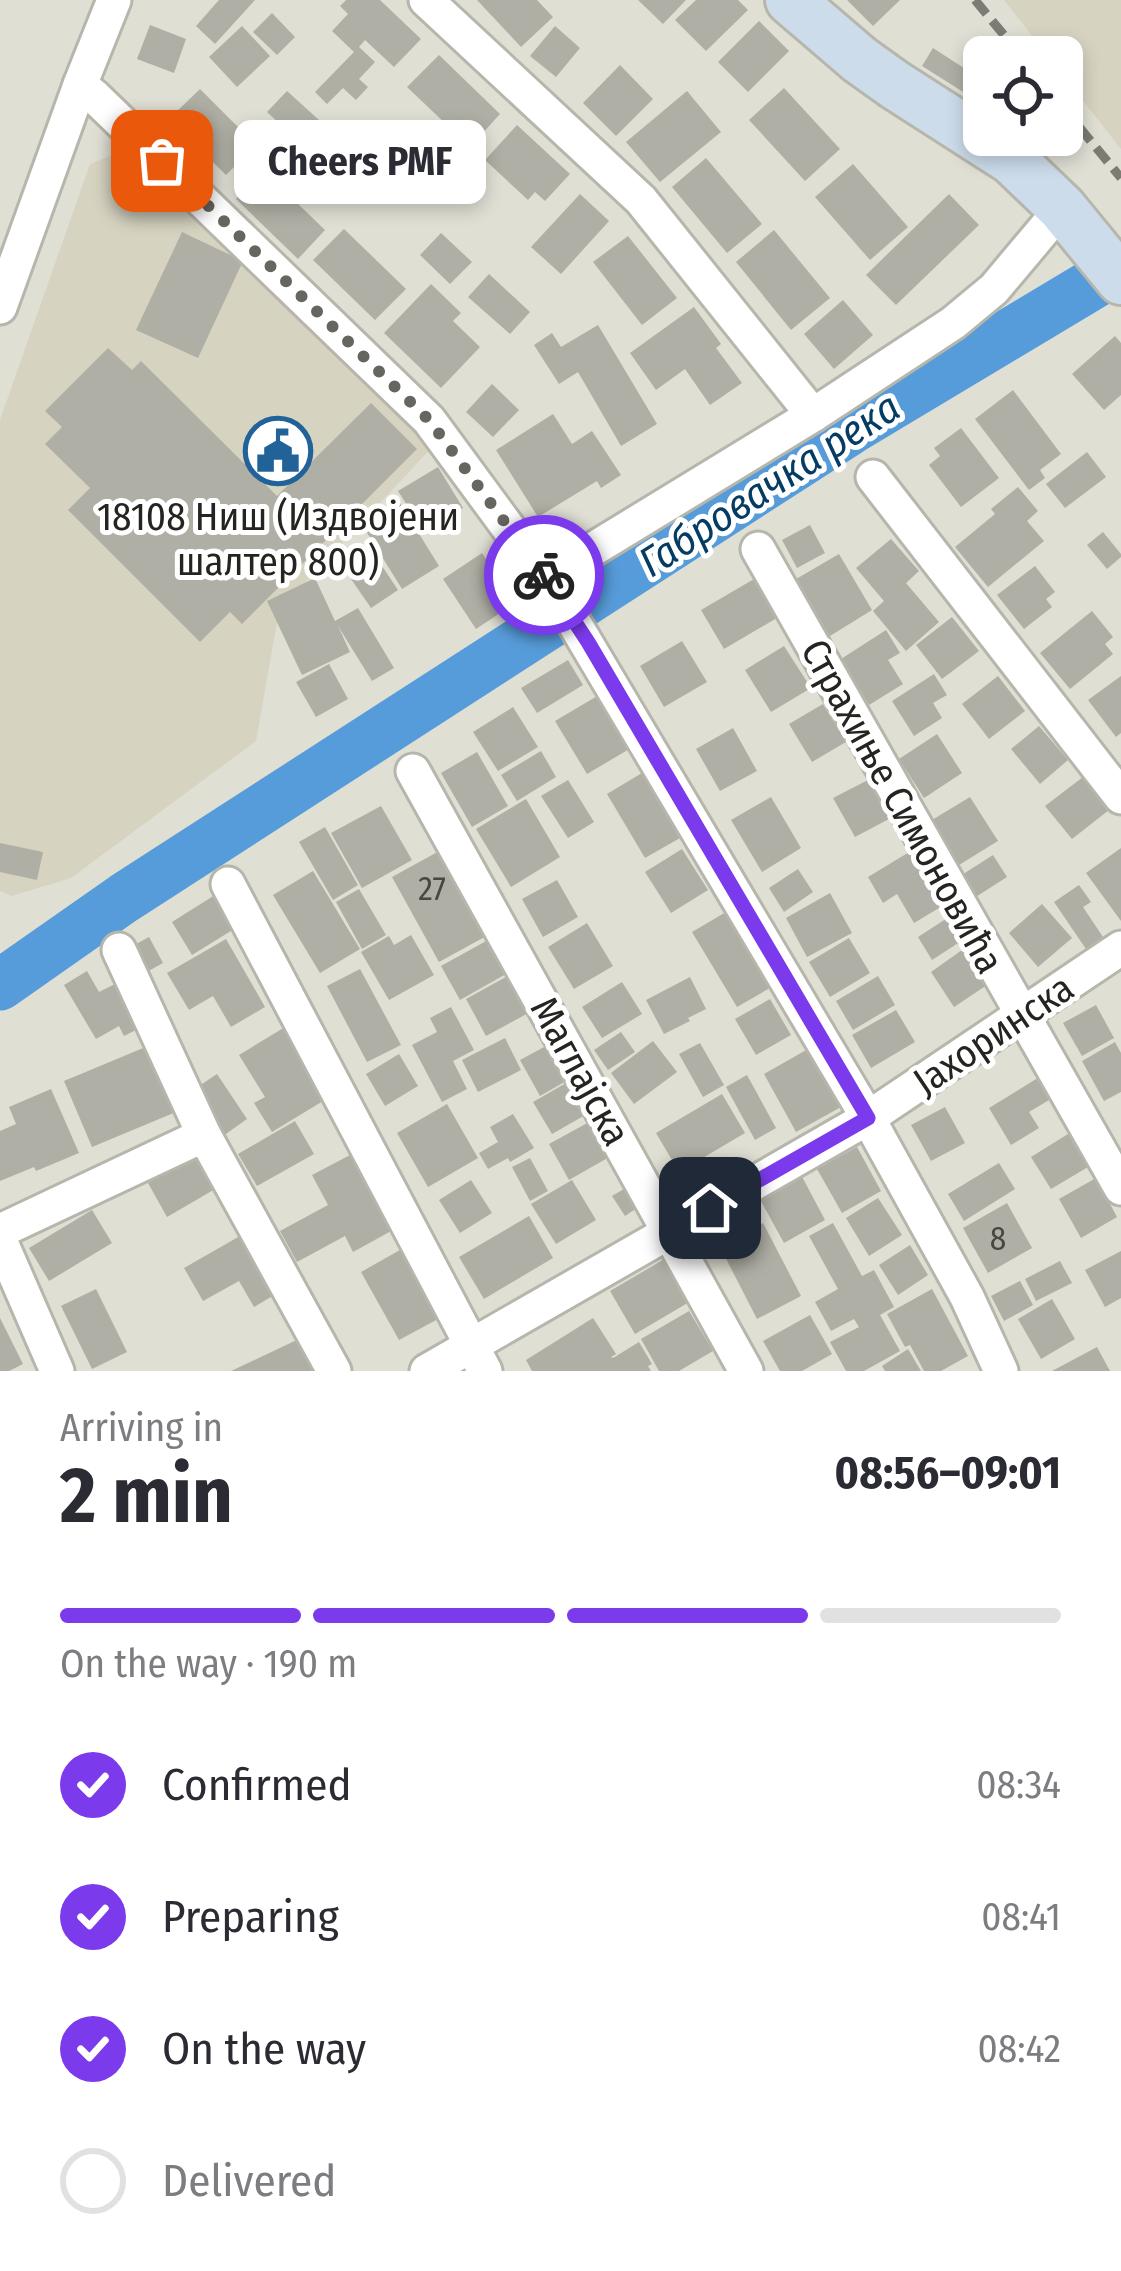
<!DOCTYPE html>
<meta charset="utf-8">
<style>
:root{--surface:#fff;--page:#f2f2f3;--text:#2b2b33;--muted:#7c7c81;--line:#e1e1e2;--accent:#7c3aed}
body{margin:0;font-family:"Fira Sans Condensed",sans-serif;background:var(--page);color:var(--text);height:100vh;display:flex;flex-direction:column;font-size:45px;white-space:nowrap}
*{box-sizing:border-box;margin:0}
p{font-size:39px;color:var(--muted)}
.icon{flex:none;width:66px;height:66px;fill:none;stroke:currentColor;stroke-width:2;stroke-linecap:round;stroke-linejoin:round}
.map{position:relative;height:1371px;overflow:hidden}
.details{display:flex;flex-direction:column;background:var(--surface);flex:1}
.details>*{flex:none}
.fabs{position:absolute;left:963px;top:36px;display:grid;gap:24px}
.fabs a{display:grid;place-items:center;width:120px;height:120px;border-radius:18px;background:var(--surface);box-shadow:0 6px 18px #0003;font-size:60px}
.pin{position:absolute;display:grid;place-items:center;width:102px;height:102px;color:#fff;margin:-51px;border-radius:24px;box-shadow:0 6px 18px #0006}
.courier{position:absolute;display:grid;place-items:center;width:120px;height:120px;margin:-60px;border:9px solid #7c3aed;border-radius:50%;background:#fff;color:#222;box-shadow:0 3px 15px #0007}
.bubble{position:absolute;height:84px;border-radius:18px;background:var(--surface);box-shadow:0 6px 18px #0003;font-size:39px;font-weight:700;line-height:84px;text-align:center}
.overview em{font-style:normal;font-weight:700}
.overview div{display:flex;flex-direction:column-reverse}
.overview{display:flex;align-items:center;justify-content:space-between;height:204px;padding:0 60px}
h1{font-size:78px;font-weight:700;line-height:90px}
.bar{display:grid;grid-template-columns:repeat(4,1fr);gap:18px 12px;align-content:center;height:144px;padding:0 60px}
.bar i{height:15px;border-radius:9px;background:var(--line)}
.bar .selected{background:var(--accent)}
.bar p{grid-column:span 4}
ol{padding:0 60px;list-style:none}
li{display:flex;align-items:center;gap:36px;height:132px}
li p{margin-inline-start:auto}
li .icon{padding:12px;border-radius:50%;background:var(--accent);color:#fff;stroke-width:4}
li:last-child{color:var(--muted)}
li i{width:66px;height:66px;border:6px solid var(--line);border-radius:50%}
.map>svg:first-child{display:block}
.built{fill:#d6d3c1}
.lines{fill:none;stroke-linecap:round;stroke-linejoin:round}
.river{stroke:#579cda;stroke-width:51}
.building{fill:#b0afa5}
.street-casing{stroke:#b7b6ac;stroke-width:39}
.secondary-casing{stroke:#b7b6ac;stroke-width:54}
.street{stroke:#fff;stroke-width:33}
.secondary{stroke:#cddceb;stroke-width:48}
.rail{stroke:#7c7b74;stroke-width:9;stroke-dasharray:18 9;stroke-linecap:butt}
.done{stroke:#66655f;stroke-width:12;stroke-dasharray:0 21.6}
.route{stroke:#7c3aed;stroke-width:15}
.labels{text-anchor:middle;stroke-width:10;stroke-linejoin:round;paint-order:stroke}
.number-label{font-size:33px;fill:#484741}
.poi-label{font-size:39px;fill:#252420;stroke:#fff}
.street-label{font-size:39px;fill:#252420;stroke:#fff}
.water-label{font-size:42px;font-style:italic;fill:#053c64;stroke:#fff}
</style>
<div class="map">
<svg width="1121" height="1371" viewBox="0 0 1121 1371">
<rect width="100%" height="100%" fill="#e0dfd4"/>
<g class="built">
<path d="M1004 0H1121V149L1062 74V57H1049Z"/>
<path d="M137 145 438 441 279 611 256 741 71 878 12 896 0 891V420L90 164Z"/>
</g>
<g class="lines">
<path class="river" d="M0 985 124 898 851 429 1121 267"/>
</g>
<g class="building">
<path d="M219 0H255L215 44 196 26Z"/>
<path d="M346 0H380L421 39 394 67 365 40 359 47 375 62 359 79 368 87 356 100 343 88 327 104 315 92 354 52 332 31 348 14 340 6Z"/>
<path d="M477 0H537L553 17 521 47Z"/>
<path d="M638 0H686L663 24Z"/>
<path d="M696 0H738L748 10 706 51 675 20Z"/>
<path d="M847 0H900L873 26Z"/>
<path d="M272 13 295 37 277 55 253 32Z"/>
<path d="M759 21 789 51 748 92 718 62Z"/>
<path d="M150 25 186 39 174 73 137 59Z"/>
<path d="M242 26 270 56 237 87 209 57Z"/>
<path d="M555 26 580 48 556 77 530 56Z"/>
<path d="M933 48 984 81V95L979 102 922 66Z"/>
<path d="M439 55 500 114 470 147 407 87Z"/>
<path d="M620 65 653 99 616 136 583 103Z"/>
<path d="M784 88 840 149 805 181 749 120Z"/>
<path d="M200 89 256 145 226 175 169 119Z"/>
<path d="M287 91 330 130 310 152 267 112Z"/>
<path d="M687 91 721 132 660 182 626 142Z"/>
<path d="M517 125 570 174 545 201 535 192 528 200 485 160Z"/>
<path d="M371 126 383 138 376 144 399 166 426 139 446 158 403 202 349 148Z"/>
<path d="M277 156 310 187 295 201 325 230 298 259 236 199Z"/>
<path d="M706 158 762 224 727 253 672 187Z"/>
<path d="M853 164 908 227 870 260 815 197Z"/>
<path d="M580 194 609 221 561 274 531 247Z"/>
<path d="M949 194 979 225 896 305 866 275Z"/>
<path d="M344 229 406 289 375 320 313 260Z"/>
<path d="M774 230 830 298 791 330 736 262Z"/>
<path d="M182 232 243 261 198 358 136 330Z"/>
<path d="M441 233 472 262 450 284 420 255Z"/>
<path d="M628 236 677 298 642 325 593 262Z"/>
<path d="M489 274 530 312 510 334 468 297Z"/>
<path d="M431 284 461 313 453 321 480 347 441 388 384 333Z"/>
<path d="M843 300 873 335 834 369 804 334Z"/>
<path d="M694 307 721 344 716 348 742 383 710 405 685 369 656 390 630 353Z"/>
<path d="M598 325 657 424 621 446 578 372 559 384 534 345 552 333 561 347Z"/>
<path d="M1115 336 1121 343V395L1104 410 1072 374Z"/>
<path d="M108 348 132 370 141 361 277 496 371 403 417 449 242 624 230 612 200 642 68 510 90 488 45 444 62 427 45 411Z"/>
<path d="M492 384 519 410 493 437 466 412Z"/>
<path d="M1013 390 1061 454 1040 470 1045 478 1029 490 975 419Z"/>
<path d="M553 414 572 444 592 431 621 475 601 488 597 481 538 517 496 450Z"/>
<path d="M961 428 999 478 961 507 929 465 940 456 934 448Z"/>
<path d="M1087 452 1106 477 1065 508 1046 484Z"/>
<path d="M438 467 463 508 424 532 398 491Z"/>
<path d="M1018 487 1038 511 1027 521 1044 541 988 587 955 547 995 514 991 509Z"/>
<path d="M398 500 439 566 402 589 361 523Z"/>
<path d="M810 525 825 553 797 568 782 540Z"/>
<path d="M1103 532 1121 554V557L1107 569 1087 545Z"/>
<path d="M891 539 919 571 906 583 939 622 906 651 873 611 884 601 856 568Z"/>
<path d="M482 553 504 586 512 581 523 598 476 629 443 579Z"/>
<path d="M839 554 872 610 825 639 791 582Z"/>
<path d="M376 557 398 590 371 608 349 576Z"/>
<path d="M1035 566 1055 592 1046 599 1052 607 1024 629 997 595Z"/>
<path d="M315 578 335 621 358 608 394 668 372 681 338 626 350 652 302 675 267 601Z"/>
<path d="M754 579 777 618 724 649 701 610Z"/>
<path d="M1092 611 1113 637 1105 644 1113 654 1070 689 1040 653Z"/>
<path d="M952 617 979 651 942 679 916 645Z"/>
<path d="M886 630 900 653 888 660 903 684 869 705 841 659Z"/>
<path d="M682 641 707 682 664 707 640 666Z"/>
<path d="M784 646 811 688 771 712 745 670Z"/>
<path d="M568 660 583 685 537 713 521 688Z"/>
<path d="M329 664 348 699 316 717 296 682Z"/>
<path d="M934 674 947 695 933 703 942 718 914 736 892 701Z"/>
<path d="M998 676 1025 711 989 739 962 704Z"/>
<path d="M1121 676V733L1116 737 1088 700Z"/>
<path d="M599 695 631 748 587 774 555 721Z"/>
<path d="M823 704 846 742 812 762 789 724Z"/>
<path d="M513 707 538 747 498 771 473 732Z"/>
<path d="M1039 726 1068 760 1040 784 1011 749Z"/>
<path d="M733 728 757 771 720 791 696 749Z"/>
<path d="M937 734 962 773 924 798 899 759Z"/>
<path d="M541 751 556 777 517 801 501 775Z"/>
<path d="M477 752 508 806 472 827 441 773Z"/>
<path d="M642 773 680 838 645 858 607 794Z"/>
<path d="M1083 777 1109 810 1072 839 1045 806Z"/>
<path d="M568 780 594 822 568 838 541 796Z"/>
<path d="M868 780 889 819 855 837 833 798Z"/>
<path d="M771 797 801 848 762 872 731 820Z"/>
<path d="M970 797 998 841 959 865 932 820Z"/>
<path d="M526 799 560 857 511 887 476 829Z"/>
<path d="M381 806 412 860 362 888 331 833Z"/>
<path d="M325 827 358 885 333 900 299 842Z"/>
<path d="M0 843 43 852 37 880 0 872Z"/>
<path d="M1121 848V921L1086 873Z"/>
<path d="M443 849 490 934 439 962 392 877Z"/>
<path d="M682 849 708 890 671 913 645 872Z"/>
<path d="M911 851 944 905 914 923 897 894 883 903 868 877Z"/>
<path d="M993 855 1007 877 971 900 957 878Z"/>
<path d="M798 869 813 892 784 912 769 888Z"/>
<path d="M313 871 360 949 320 973 273 895Z"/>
<path d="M557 880 578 917 543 937 522 899Z"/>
<path d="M1079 885 1091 902 1083 907 1103 937 1086 949 1054 902Z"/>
<path d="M359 889 386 935 362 949 336 902Z"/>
<path d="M218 893 239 926 192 955 172 922Z"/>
<path d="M830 893 852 933 807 957 786 918Z"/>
<path d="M1042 904 1072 938 1038 967 1009 933Z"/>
<path d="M726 912 770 988 737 1007 692 932Z"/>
<path d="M955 913 969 936 932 960 918 937Z"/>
<path d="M587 923 613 966 574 989 548 947Z"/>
<path d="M411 935 434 975 389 1000 361 952 389 936 394 945Z"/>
<path d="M149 937 163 963 143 974 129 948Z"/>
<path d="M849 938 870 973 830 997 809 962Z"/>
<path d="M226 939 265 1007 231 1027 213 996 189 1010 167 973Z"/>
<path d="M488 940 506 974 460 1000 441 966Z"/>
<path d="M962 950 987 985 954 1007 931 972Z"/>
<path d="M360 969 401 1045 367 1062 327 986Z"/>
<path d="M87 971 99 992 125 979 148 1024 124 1036 119 1026 96 1039 64 985Z"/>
<path d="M513 973 534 1010 486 1036 466 999Z"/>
<path d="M878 976 895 1005 853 1030 836 1001Z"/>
<path d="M690 977 706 1009 688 1018 690 1021 664 1034 646 1000Z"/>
<path d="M622 982 642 1014 602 1038 582 1007Z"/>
<path d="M770 999 791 1035 756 1055 735 1019Z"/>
<path d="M1096 1005 1114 1038 1082 1056 1063 1023Z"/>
<path d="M451 1007 474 1050 453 1061 467 1089 442 1102 412 1045 437 1032 430 1018Z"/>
<path d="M896 1010 915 1042 871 1068 852 1035Z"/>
<path d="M285 1027 328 1098 272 1132 254 1103 265 1097 239 1055Z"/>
<path d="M621 1032 635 1052 608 1070 594 1050Z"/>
<path d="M505 1038 521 1070 478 1092 462 1060Z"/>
<path d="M653 1041 677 1072 634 1104 611 1073Z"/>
<path d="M1115 1042 1121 1053V1092L1104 1101 1082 1061Z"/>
<path d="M700 1043 724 1085 703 1097 679 1054Z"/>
<path d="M548 1045 568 1080 540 1096 520 1060Z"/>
<path d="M148 1046 176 1112 92 1147 64 1081Z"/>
<path d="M808 1049 841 1107 796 1132 764 1074Z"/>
<path d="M399 1054 418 1086 385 1106 366 1074Z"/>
<path d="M217 1074 247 1119 223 1136 193 1090Z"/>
<path d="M747 1075 776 1128 755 1140 726 1087Z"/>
<path d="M1041 1076 1054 1097 1029 1112 1039 1128 1011 1145 989 1108Z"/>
<path d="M568 1082 587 1114 552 1134 533 1102Z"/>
<path d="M51 1089 79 1153 36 1171 34 1167 0 1181V1131L16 1124 9 1107Z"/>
<path d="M722 1094 745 1133 679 1172 656 1133Z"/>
<path d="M447 1104 478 1158 428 1187 397 1133Z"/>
<path d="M945 1107 965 1143 931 1161 911 1125Z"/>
<path d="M513 1114 534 1148 510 1162 508 1158 488 1169 479 1153 498 1142 490 1127Z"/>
<path d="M295 1121 314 1154 257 1186 238 1154Z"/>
<path d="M591 1121 611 1156 569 1180 549 1144Z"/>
<path d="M1068 1134 1088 1167 1051 1189 1031 1157Z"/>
<path d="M857 1147 881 1191 842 1213 817 1169Z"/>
<path d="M204 1151 222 1185 167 1217 148 1183Z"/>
<path d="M352 1154 393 1230 353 1252 345 1236 297 1262 280 1231 328 1205 312 1175Z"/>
<path d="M530 1158 548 1191 530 1201 512 1167Z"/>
<path d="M999 1163 1015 1189 964 1221 948 1194Z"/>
<path d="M799 1171 825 1220 784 1243 757 1194Z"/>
<path d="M1096 1178 1117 1217 1081 1238 1059 1199Z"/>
<path d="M471 1180 492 1213 460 1233 439 1200Z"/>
<path d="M572 1180 596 1220 556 1244 531 1204Z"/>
<path d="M624 1189 637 1208 625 1216 612 1196Z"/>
<path d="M878 1198 902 1235 869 1256 846 1218Z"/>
<path d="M1007 1203 1032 1248 988 1273 963 1228Z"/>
<path d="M92 1210 112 1243 49 1281 29 1248Z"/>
<path d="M529 1216 553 1258 484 1299 459 1257Z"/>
<path d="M763 1223 801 1296 757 1319 719 1245Z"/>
<path d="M833 1223 862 1276 874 1270 894 1307 880 1315 900 1351 864 1371H846L830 1342 859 1327 854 1319 831 1331 815 1302 838 1289 809 1236Z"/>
<path d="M247 1232 281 1291 254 1307 239 1281 203 1301 184 1268Z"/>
<path d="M910 1245 928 1275 898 1295 879 1265Z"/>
<path d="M400 1250 438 1319 399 1340 361 1272Z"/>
<path d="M1121 1251V1298L1105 1307 1085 1270Z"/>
<path d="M666 1258 691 1301 635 1334 610 1291Z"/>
<path d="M1060 1261 1072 1283 1036 1301 1025 1279Z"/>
<path d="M1020 1281 1033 1305 1004 1321 991 1296Z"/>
<path d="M96 1289 127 1352 92 1369 61 1306Z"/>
<path d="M932 1289 968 1356 941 1371H924L910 1345 905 1347 887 1314Z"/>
<path d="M1052 1299 1075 1339 1041 1359 1018 1319Z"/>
<path d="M689 1311 713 1351 679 1371H659L641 1339Z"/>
<path d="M810 1315 832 1354 802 1371H780L763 1341Z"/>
<path d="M0 1318 23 1364 9 1371H0Z"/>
<path d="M593 1318 616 1354 611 1357 613 1358 639 1342 652 1364 648 1366 651 1371H532L526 1360Z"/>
<path d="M303 1337 319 1371H231Z"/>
<path d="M1097 1347 1110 1371H1052Z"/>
<path d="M908 1349 921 1371H885L882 1366Z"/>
</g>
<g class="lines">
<g class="street-casing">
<g id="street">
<path d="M426 0 641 200 813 415"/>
<path d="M80 85 95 97 429 420 557 594 868 1118 967 1297 1001 1371"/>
<path d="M0 307 80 85 114 0"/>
<path d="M873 477 1121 797"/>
<path d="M758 549 1121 1188"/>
<path d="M546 578 813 415 953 323 994 289 1062 208"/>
<path d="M413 771 746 1371"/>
<path d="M228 884 485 1371"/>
<path d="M119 950 204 1135 334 1371"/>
<path d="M0 1231 204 1135"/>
<path d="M0 1240 57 1371"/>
<path d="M427 1371 868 1118 1121 948"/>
</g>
</g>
<g class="secondary-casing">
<path id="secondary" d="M790 0 860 60 895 85 1012 160 1062 208 1121 280"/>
</g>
<use href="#street" class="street"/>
<use href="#secondary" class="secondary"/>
<g class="rail">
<path d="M975 0 1022 57"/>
<path d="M1062 106 1121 178"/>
</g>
</g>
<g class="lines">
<path class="done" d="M162 161 429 420 544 575"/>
<path class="route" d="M544 575 588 642 868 1118 710 1208"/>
</g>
<defs>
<g id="civic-ring" transform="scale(3.45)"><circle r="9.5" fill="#fff" stroke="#216399" stroke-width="1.5"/><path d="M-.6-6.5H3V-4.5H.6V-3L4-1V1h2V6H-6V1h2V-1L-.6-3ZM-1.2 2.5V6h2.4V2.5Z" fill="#216399"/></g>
</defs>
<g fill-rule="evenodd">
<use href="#civic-ring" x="278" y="451"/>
</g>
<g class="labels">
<g class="number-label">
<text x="432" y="900">27</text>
<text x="998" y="1250">8</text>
</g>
<g class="poi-label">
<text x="278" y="530">18108 Ниш (Издвојени<tspan x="278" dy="45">шалтер 800)</tspan></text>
</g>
<g class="street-label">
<text transform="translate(903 806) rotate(61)" y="14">Страхиње Симоновића</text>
<text transform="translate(993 1034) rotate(-34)" y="14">Јахоринска</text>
<text transform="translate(581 1071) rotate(61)" y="14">Маглајска</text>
</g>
<g class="water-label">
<text transform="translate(769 484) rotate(-33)" y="15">Габровачка река</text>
</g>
</g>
</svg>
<div class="fabs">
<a><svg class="icon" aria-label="locate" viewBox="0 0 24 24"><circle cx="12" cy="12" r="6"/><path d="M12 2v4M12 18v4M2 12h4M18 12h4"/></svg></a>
</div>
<div class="pin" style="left:162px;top:161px;background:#ea580c"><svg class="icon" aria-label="bag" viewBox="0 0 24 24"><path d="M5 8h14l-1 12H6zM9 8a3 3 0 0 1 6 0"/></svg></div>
<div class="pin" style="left:710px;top:1208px;background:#1f2937"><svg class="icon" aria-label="home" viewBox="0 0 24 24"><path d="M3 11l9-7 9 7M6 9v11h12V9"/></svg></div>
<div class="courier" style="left:544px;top:575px"><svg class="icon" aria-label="bike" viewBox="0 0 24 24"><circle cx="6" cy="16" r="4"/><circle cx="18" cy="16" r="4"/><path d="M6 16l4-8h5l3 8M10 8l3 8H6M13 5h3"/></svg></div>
<div class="bubble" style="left:234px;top:120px;width:252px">Cheers PMF</div>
</div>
<section class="details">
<div class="overview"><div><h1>2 min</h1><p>Arriving in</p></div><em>08:56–09:01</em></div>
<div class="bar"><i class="selected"></i><i class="selected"></i><i class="selected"></i><i></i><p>On the way · 190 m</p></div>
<ol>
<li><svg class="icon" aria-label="check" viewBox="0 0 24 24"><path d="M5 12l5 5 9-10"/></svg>Confirmed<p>08:34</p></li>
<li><svg class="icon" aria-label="check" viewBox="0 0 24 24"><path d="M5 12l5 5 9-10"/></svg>Preparing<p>08:41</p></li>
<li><svg class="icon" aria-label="check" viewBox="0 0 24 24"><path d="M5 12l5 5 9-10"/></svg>On the way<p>08:42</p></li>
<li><i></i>Delivered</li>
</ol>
</section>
